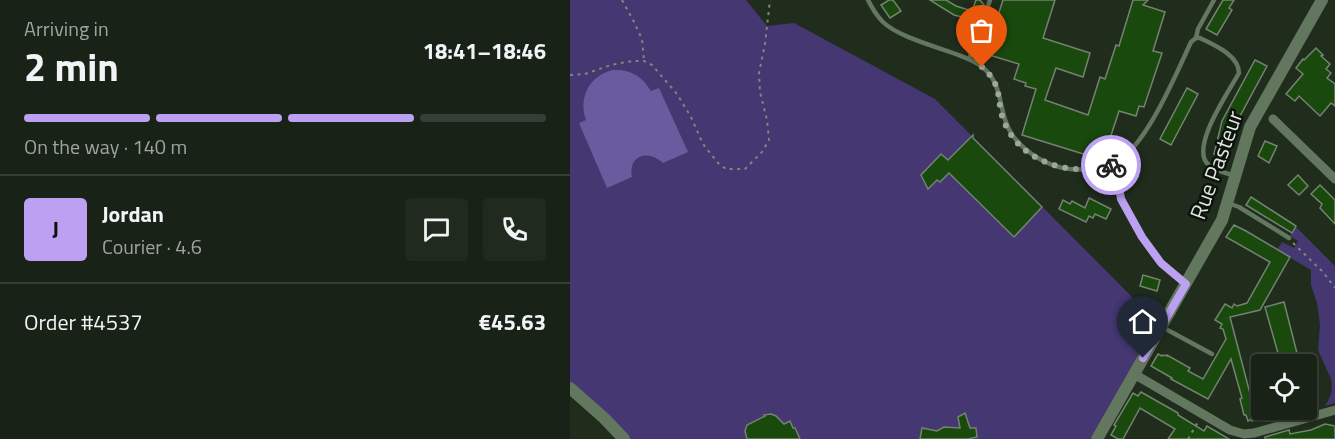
<!DOCTYPE html>
<meta charset="utf-8">
<style>
:root{--surface:#182216;--page:#212a1f;--text:#f1f3f6;--muted:#9fa4a1;--line:#363f35;--accent:#bca0f2}
body{margin:0;font-family:"Titillium Web",sans-serif;background:var(--page);color:var(--text);height:100vh;display:flex;flex-direction:column;font-size:22px;white-space:nowrap}
*{box-sizing:border-box;margin:0}
p{font-size:20px;color:var(--muted)}
.icon{flex:none;width:33px;height:33px;fill:none;stroke:currentColor;stroke-width:2;stroke-linecap:round;stroke-linejoin:round}
.map{position:relative;flex:1;overflow:hidden}
.panel{display:flex;flex-direction:column;background:var(--surface);width:570px}
.panel>*{flex:none}
.controls{position:absolute;left:681px;top:354px;display:grid;gap:12px}
.controls a{display:grid;place-items:center;width:66px;height:66px;border-radius:6px;background:var(--surface);box-shadow:0 2px 4px #0004,0 0 0 2px var(--line);font-size:30px}
.pin{position:absolute;display:grid;place-items:center;width:51px;height:51px;color:#fff;margin:-62px -26px;border-radius:50% 50% 50% 0;rotate:-45deg;box-shadow:0 0 6px #0007}
.pin .icon{rotate:45deg}
.courier{position:absolute;display:grid;place-items:center;width:60px;height:60px;margin:-30px;border:4px solid #bca0f2;border-radius:50%;background:#fff;color:#222;box-shadow:0 2px 8px #0007}
.headline em{font-style:normal;font-weight:700}
.headline div{display:flex;flex-direction:column-reverse}
.headline{display:flex;align-items:center;justify-content:space-between;height:102px;padding:0 24px}
h1{font-size:39px;font-weight:700;line-height:45px}
.bar{display:grid;grid-template-columns:repeat(4,1fr);gap:9px 6px;align-content:center;height:72px;padding:0 24px}
.bar i{height:8px;border-radius:4px;background:var(--line)}
.bar .selected{background:var(--accent)}
.bar p{grid-column:span 4}
.line{display:flex;align-items:center;gap:15px;padding:0 24px;border-top:2px solid var(--line)}
.line div{flex:1}
.round{display:grid;place-items:center;flex:none;width:63px;height:63px;border-radius:6px;background:var(--page)}
main{display:flex;flex:1;min-height:0}
.map>svg:first-child{display:block}
.green{fill:#443772}
.water{fill:#695c9e}
.building{fill:#19490d;stroke:#748371;stroke-width:1.5}
.lines{fill:none;stroke-linecap:round;stroke-linejoin:round}
.path{stroke:#7d887b;stroke-width:2;stroke-dasharray:3 4.5;stroke-linecap:butt}
.service{stroke:#62775e;stroke-width:4.5}
.minor{stroke:#62775e;stroke-width:9}
.tertiary{stroke:#62775e;stroke-width:12}
.done{stroke:#9da79a;stroke-width:6;stroke-dasharray:0 10.8}
.route{stroke:#bca0f2;stroke-width:8}
.labels{text-anchor:middle;stroke-width:5;stroke-linejoin:round;paint-order:stroke}
.street-label{font-size:22px;fill:#e0e8de;stroke:#0d130c}
</style>
<main>
<section class="panel">
<div class="headline"><div><h1>2 min</h1><p>Arriving in</p></div><em>18:41–18:46</em></div>
<div class="bar"><i class="selected"></i><i class="selected"></i><i class="selected"></i><i></i><p>On the way · 140 m</p></div>
<div class="line" style="height:108px"><b class="round" style="background:var(--accent);color:#111">J</b><div><b>Jordan</b><p>Courier · 4.6</p></div><a class="round"><svg class="icon" aria-label="chat" viewBox="0 0 24 24"><path d="M4 5h16v11H9l-5 4z"/></svg></a><a class="round"><svg class="icon" aria-label="phone" viewBox="0 0 24 24"><path d="M5 4h4l2 5-3 2q2 4 5 5l2-3 5 2v4C11 20 4 13 5 4z"/></svg></a></div>
<div class="line" style="height:78px"><div>Order #4537</div><b>€45.63</b></div>
</section>
<div class="map">
<svg width="765" height="439" viewBox="0 0 765 439">
<rect width="100%" height="100%" fill="#202d1d"/>
<g class="green">
<path d="M0 0H176L197 26 224 23 365 99 587 322 520 439H54L0 388Z"/>
<path d="M725 226 765 266V403L755 406C761 398 763 389 761 379L748 350 750 325 747 303 741 285V270L707 250 712 242 724 248 728 241 720 236Z"/>
</g>
<path class="water" d="M43 70C60 69 72 76 81 91L89 88 118 152 93 163C78 149 58 155 62 177L37 188 9 123 16 120C8 97 20 75 43 70Z"/>
<g class="building">
<path d="M319 0H323L331 11 320 18 311 5Z"/>
<path d="M360 0H376L386 6 402 11 406 0H410L414 5 408 21 384 15Z"/>
<path d="M433 0H485L473 38 520 53 513 77 486 68 475 100 518 115 530 77 535 79 546 45 549 46 563 0H578L573 5 595 12 583 51 592 53 574 107 569 106 566 116 549 111 533 160 452 135 466 89 455 86 456 83 444 79 449 64 416 54 418 47 413 46 420 21 419 23H417L420 14 426 22Z"/>
<path d="M653 0H664L659 8 662 10 647 35 636 29Z"/>
<path d="M746 48 753 55 751 56 760 64 756 69 761 73 757 78 765 84V106L761 103 750 116 729 96 725 101 716 94 733 74 726 68 733 59 734 60Z"/>
<path d="M685 60 697 66 663 129 655 157 644 154 652 121Z"/>
<path d="M617 88 628 94 601 145 590 139Z"/>
<path d="M403 135V138L472 207 444 237 379 173 370 182 367 180 358 189 351 175 371 154 378 160Z"/>
<path d="M695 141 707 146 699 163 688 156Z"/>
<path d="M728 175 738 186 729 195 718 185Z"/>
<path d="M750 185 765 200V224L750 208 752 204 741 194Z"/>
<path d="M681 197 726 226 722 233 676 205Z"/>
<path d="M519 198 541 209 536 219 525 214 523 218 519 216 516 222 489 209 493 200 500 204 502 201 515 208Z"/>
<path d="M664 225 676 231 720 257 690 310 660 317 683 405 692 403V410H707V414L682 421V419L678 421 676 415H674L670 399 672 398 661 359 638 399 601 379 602 378 581 366 588 354 592 356 593 355 597 356V355L620 368 618 371 633 379 656 339 653 329 650 328 652 324 645 320 655 304 662 308 664 304 667 306 677 303 700 262 656 237Z"/>
<path d="M573 275 590 280 587 291 570 286Z"/>
<path d="M714 302 728 357H725L727 364H711L695 307Z"/>
<path d="M571 392 608 413V415L634 431 637 426 659 439H598L605 429 570 408 553 439H548L541 435 546 426 544 425 563 393 568 396Z"/>
<path d="M395 413 400 428H406L407 437 398 439H350L352 428 367 431 374 427 390 428 388 417Z"/>
<path d="M201 414 206 416 214 424 220 421 223 428H225L230 439H177L175 431 177 425 195 416 194 415Z"/>
<path d="M755 424 765 426V439H695V437L719 430 720 434 741 430Z"/>
</g>
<g class="lines">
<g class="path">
<path d="M52 0 63 20 72 39 74 61"/>
<path d="M0 75 15 74 41 65 62 61H74L82 65 107 94 121 117 133 144 148 163 156 169H175L192 152 199 140 197 120 190 92 189 73 195 44 200 0"/>
<path d="M723 243 753 272 765 288"/>
<path d="M618 439 628 422"/>
</g>
<g class="service">
<path d="M298 0C302 8 307 16 313 22 327 36 364 46 383 53 393 57 404 60 412 67 435 84 427 114 443 136 456 153 478 167 500 169 515 170 531 171 545 163 576 147 606 74 621 42L626 38H630C644 45 669 55 669 73 659 91 623 143 636 162 642 170 656 173 665 176"/>
<path d="M626 38 628 29 644 0"/>
<path d="M399 59 409 34 420 0"/>
<path d="M545 163 551 199 572 237 591 263 614 282"/>
<path d="M658 203 669 207 719 238"/>
<path d="M592 327 642 354"/>
<path d="M711 410 715 424"/>
</g>
<g class="minor">
<path d="M703 119 765 179"/>
<path d="M564 374 660 430 674 434 684 433 765 410"/>
</g>
<g class="tertiary">
<path d="M0 388 34 418 54 439"/>
<path d="M527 439 652 220 680 127 752 0"/>
</g>
</g>
<g class="lines">
<path class="done" d="M412 67C436 88 424 102 436 126 454 164 504 177 541 165"/>
<path class="route" d="M541 165 545 164 551 199 572 237 591 263 616 284 573 358"/>
</g>
<g class="labels">
<g class="street-label">
<text transform="translate(646 165) rotate(-70)" y="8">Rue Pasteur</text>
</g>
</g>
</svg>
<div class="controls">
<a><svg class="icon" aria-label="locate" viewBox="0 0 24 24"><circle cx="12" cy="12" r="6"/><path d="M12 2v4M12 18v4M2 12h4M18 12h4"/></svg></a>
</div>
<div class="pin" style="left:412px;top:67px;background:#ea580c"><svg class="icon" aria-label="bag" viewBox="0 0 24 24"><path d="M5 8h14l-1 12H6zM9 8a3 3 0 0 1 6 0"/></svg></div>
<div class="pin" style="left:573px;top:358px;background:#1f2937"><svg class="icon" aria-label="home" viewBox="0 0 24 24"><path d="M3 11l9-7 9 7M6 9v11h12V9"/></svg></div>
<div class="courier" style="left:541px;top:165px"><svg class="icon" aria-label="bike" viewBox="0 0 24 24"><circle cx="6" cy="16" r="4"/><circle cx="18" cy="16" r="4"/><path d="M6 16l4-8h5l3 8M10 8l3 8H6M13 5h3"/></svg></div>
</div>
</main>
